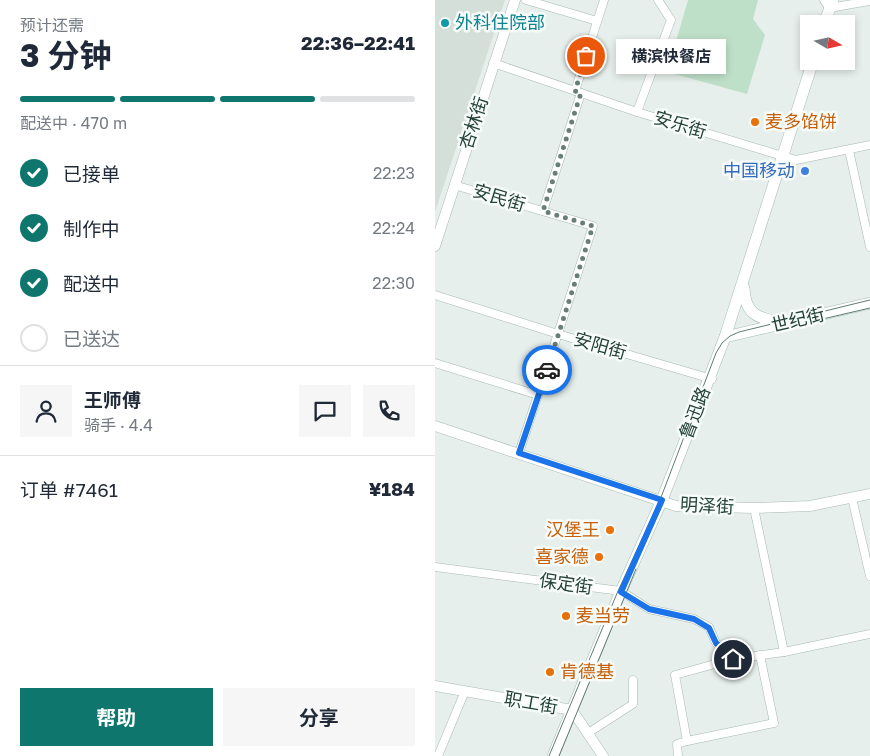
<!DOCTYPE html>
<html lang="zh">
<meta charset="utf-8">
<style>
:root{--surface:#fff;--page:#f6f6f7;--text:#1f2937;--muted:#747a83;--line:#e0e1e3;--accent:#0f766e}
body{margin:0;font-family:"Golos Text","Noto Sans SC",sans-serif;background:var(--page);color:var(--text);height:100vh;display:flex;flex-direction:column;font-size:19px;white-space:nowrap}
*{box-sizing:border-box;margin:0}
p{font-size:16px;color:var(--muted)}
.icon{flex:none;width:28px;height:28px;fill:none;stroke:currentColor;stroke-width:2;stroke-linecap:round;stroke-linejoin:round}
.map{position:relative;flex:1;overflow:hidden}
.panel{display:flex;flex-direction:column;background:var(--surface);width:435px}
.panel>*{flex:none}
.needle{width:32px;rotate:99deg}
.tools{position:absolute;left:365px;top:15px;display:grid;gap:10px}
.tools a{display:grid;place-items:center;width:55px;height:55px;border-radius:0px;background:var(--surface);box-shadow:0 2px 8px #0003;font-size:25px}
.pin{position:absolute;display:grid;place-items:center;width:42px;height:42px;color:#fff;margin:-21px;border:2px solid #fff;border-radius:50%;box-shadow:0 1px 5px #0007}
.courier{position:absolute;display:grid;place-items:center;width:50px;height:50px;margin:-25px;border:4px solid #1a73e8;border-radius:50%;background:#fff;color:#222;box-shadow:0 1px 6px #0007}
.bubble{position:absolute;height:35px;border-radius:0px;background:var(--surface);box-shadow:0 2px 8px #0003;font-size:16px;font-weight:700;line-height:35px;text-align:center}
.head em{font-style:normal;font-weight:700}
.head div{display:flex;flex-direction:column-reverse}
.head{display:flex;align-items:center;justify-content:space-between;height:85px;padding:0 20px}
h1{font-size:32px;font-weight:700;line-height:38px}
.bar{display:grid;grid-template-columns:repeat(4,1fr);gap:8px 5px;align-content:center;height:60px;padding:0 20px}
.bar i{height:6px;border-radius:4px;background:var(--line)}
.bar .active{background:var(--accent)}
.bar p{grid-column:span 4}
.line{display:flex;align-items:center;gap:12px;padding:0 20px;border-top:1px solid var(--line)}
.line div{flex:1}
.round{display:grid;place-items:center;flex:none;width:52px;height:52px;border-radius:0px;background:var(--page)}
ol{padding:0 20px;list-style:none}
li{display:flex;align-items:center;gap:15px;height:55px}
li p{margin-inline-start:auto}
li .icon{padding:5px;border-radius:50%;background:var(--accent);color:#fff;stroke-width:4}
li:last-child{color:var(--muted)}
li i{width:28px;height:28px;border:2px solid var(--line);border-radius:50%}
.cta{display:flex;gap:10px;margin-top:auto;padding:10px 20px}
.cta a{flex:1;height:58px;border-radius:0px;background:var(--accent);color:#fff;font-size:20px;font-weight:700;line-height:58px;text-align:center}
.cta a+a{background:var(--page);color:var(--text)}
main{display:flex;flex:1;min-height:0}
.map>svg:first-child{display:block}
.built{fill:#d4dfda}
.green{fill:#bfe0c8}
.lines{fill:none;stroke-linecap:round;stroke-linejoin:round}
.minor-casing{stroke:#a8b8b2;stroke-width:9}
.tertiary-casing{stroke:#a8b8b2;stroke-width:11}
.secondary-casing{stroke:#a4bbb3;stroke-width:12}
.minor{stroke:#fff;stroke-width:8}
.tertiary{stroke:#fff;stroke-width:10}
.secondary{stroke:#fff;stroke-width:11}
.tram{stroke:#5f7d75;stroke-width:1}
.done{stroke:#687f78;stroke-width:5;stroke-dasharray:0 9}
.route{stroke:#1a73e8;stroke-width:6}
.culture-dot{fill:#0f9aa8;stroke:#f7fbf9;stroke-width:2}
.food-dot{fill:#e8710a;stroke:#f7fbf9;stroke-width:2}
.shop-dot{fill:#3f7fe0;stroke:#f7fbf9;stroke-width:2}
.labels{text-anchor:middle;stroke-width:5;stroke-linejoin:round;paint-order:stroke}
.culture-label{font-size:18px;fill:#0d838f;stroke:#f7fbf9;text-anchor:start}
.food-label{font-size:18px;fill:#c56008;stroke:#f7fbf9;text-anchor:start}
.street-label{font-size:18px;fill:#24423a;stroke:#f7fbf9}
.shop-label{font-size:18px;fill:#366cbe;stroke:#f7fbf9;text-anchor:end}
</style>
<main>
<section class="panel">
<div class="head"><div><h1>3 分钟</h1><p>预计还需</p></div><em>22:36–22:41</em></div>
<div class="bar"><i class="active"></i><i class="active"></i><i class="active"></i><i></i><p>配送中 · 470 m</p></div>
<ol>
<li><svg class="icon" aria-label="check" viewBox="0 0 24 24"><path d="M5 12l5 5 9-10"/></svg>已接单<p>22:23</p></li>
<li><svg class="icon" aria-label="check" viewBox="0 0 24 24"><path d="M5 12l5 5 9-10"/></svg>制作中<p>22:24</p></li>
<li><svg class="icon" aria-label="check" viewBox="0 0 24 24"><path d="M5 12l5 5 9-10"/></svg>配送中<p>22:30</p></li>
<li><i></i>已送达</li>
</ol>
<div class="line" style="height:90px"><a class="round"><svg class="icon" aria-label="person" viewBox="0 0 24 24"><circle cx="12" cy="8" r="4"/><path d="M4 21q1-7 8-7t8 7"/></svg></a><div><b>王师傅</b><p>骑手 · 4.4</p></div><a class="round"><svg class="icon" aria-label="chat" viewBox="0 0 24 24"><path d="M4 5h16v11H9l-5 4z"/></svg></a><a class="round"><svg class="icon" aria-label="phone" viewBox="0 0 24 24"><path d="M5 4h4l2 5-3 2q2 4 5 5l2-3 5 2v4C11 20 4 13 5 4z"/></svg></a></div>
<div class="line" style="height:65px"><div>订单 #7461</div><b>¥184</b></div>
<div class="cta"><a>帮助</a><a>分享</a></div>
</section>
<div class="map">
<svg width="435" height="756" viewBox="0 0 435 756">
<rect width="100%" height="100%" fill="#e6efeb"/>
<path class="built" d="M0 0H70L0 212Z"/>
<path class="green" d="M253 0H323L318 19 330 35 312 94 232 72Z"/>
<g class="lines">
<g class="minor-casing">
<g id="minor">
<path d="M91 0 162 21"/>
<path d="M389 0 394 8 435 1"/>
<path d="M58 63 202 112 361 160 435 145"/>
<path d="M140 91 169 0"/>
<path d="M202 112 236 20 223 0"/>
<path d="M414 150 435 247"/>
<path d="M19 185 158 226 84 453"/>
<path d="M108 211 146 93"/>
<path d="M0 295 123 334 277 379"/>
<path d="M0 363 103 395"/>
<path d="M417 498 435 576"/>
<path d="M319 508 349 652"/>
<path d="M0 567 186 591 214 609 259 619 274 627 281 643 298 659"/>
<path d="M153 733 198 704V680"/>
<path d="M252 741 339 723 325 655"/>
<path d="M3 756 30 691"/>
<path d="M243 756 242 744 252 741 240 675 298 659 349 652 435 634"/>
</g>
</g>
<g class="tertiary-casing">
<g id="tertiary">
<path d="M0 246 80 0"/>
<path d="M0 426 241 506 319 508 375 506 435 494"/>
<path d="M0 686 137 710 168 756"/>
</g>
</g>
<g class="secondary-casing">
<g id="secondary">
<path d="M389 24 398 0"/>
<path d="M309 288C310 313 321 318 344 322"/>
<path d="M290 337 435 303"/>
<path d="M118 756 186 591 227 500 290 337 378 61"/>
</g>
</g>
<use href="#minor" class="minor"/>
<use href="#tertiary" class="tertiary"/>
<use href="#secondary" class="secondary"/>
<g class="tram">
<path d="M379 321 435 308"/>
<path d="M114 756 183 591 225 500 281 353 287 343 295 336 304 332 435 300"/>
<path d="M124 756 201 569"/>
</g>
</g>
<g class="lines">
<path class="done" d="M112 370 158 226 108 211 146 93 140 91 151 56"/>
<path class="route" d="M112 370 84 453 227 500 186 592 214 609 259 619 274 628 281 643 298 659"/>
</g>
<circle class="culture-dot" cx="10" cy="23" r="5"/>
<g class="food-dot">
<circle cx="320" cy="122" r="5"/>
<circle cx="175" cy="530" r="5"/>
<circle cx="164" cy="557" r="5"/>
<circle cx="131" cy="616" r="5"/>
<circle cx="115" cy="672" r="5"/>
</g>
<circle class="shop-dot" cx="370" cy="171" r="5"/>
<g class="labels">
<g class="culture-label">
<text x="20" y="29">外科住院部</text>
</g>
<g class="food-label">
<text x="330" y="128">麦多馅饼</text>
<text x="165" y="536" text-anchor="end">汉堡王</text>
<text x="154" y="563" text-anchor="end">喜家德</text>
<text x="141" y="622">麦当劳</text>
<text x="125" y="678">肯德基</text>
</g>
<g class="street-label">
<text transform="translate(39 123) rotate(-72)" y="6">杏林街</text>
<text transform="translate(245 125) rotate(17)" y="6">安乐街</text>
<text transform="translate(64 198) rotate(17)" y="6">安民街</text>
<text transform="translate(363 320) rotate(-13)" y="6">世纪街</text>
<text transform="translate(165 346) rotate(16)" y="6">安阳街</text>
<text transform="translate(260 413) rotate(-69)" y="6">鲁迅路</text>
<text transform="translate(272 506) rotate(3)" y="6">明泽街</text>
<text transform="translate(131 584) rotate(8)" y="6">保定街</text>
<text transform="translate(96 703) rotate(10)" y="6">职工街</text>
</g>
<g class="shop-label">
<text x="360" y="177">中国移动</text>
</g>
</g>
</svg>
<div class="tools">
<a><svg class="needle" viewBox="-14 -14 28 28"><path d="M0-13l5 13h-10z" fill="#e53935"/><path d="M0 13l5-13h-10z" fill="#747a83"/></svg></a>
</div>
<div class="pin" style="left:151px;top:56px;background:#ea580c"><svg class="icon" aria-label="bag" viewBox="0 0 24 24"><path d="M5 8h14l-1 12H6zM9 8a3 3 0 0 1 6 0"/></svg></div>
<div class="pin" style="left:298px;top:659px;background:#1f2937"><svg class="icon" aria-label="home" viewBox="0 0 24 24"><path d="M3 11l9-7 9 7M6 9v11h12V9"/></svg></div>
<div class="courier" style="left:112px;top:370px"><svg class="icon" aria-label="car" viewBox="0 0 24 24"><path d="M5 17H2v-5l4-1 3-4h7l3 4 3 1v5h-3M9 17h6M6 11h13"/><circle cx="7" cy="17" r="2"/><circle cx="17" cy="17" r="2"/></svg></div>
<div class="bubble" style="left:181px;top:39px;width:110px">横滨快餐店</div>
</div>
</main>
